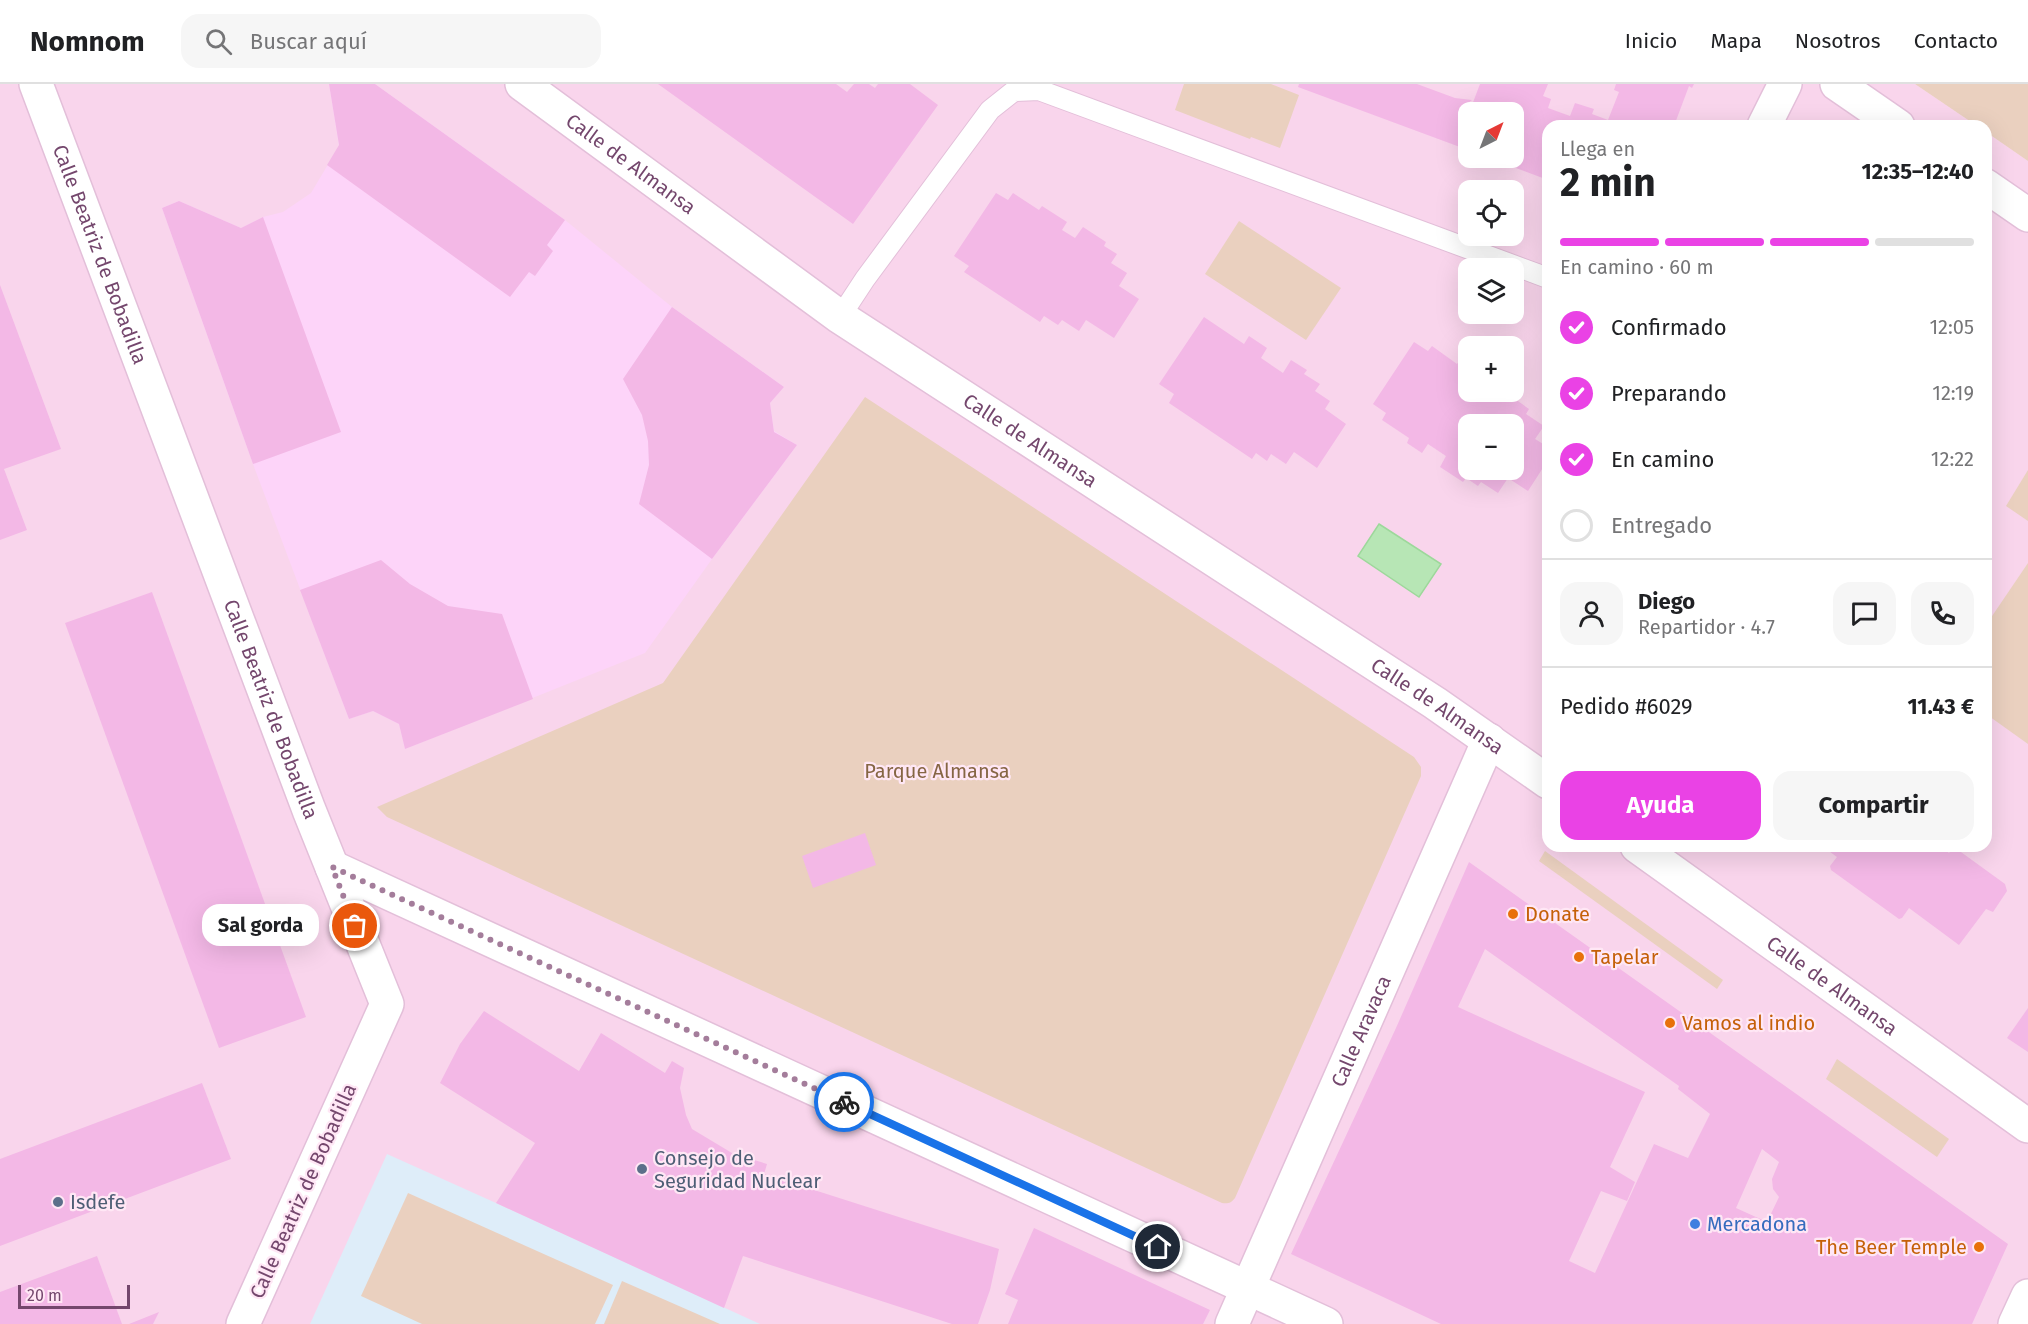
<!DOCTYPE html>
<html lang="es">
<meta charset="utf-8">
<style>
:root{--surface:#fff;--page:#f6f6f6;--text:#202124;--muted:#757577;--line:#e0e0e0;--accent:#ea42e5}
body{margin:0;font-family:"Fira Sans",sans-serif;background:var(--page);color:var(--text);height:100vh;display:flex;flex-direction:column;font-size:22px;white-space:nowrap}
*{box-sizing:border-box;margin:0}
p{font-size:20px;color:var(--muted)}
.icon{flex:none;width:33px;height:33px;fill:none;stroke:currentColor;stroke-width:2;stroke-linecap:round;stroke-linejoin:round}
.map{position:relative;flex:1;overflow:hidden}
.drawer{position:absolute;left:1542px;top:36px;width:450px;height:732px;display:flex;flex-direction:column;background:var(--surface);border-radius:18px;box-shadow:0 6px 24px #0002}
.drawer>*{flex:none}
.needle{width:39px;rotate:42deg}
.controls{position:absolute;left:1458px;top:18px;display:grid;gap:12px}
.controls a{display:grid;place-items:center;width:66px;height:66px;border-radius:12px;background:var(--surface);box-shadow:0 6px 24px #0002;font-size:30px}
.scale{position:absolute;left:18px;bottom:15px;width:112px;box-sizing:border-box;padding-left:6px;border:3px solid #74476d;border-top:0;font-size:16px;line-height:21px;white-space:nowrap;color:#74476d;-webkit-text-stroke:4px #ffe7f5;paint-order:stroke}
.pin{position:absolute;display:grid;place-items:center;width:51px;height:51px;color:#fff;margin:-26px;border:3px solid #fff;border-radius:50%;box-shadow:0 2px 6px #0007}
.courier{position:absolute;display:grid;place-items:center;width:60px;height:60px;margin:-30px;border:4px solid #1a73e8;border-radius:50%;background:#fff;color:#222;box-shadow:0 2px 8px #0007}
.bubble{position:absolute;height:42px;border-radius:18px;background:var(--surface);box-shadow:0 6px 24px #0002;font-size:20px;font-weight:700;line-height:42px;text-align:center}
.overview em{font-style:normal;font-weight:700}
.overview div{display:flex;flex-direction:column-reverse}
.overview{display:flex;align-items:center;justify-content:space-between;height:102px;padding:0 18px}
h1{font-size:39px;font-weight:700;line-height:45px}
.bar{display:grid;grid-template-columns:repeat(4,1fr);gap:9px 6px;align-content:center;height:72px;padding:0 18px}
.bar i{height:8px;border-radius:4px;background:var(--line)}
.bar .current{background:var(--accent)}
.bar p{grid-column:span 4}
.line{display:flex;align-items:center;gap:15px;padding:0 18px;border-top:2px solid var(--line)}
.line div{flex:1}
.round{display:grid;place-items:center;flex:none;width:63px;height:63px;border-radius:18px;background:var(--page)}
ol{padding:0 18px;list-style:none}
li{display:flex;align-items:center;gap:18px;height:66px}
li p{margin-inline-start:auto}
li .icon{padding:6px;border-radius:50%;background:var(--accent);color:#fff;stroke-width:4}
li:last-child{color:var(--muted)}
li i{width:33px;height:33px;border:3px solid var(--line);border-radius:50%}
.primary-button{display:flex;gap:12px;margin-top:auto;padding:12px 18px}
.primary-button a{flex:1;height:69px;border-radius:18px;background:var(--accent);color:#fff;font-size:24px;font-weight:700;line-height:69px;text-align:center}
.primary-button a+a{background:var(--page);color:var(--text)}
header{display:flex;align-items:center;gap:36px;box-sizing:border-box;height:84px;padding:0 30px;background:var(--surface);border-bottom:2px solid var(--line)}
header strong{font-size:28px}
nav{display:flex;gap:33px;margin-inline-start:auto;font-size:21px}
.search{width:420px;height:54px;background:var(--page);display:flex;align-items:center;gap:15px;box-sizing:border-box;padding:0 21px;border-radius:18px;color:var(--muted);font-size:22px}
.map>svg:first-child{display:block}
.residential{fill:#f9d5ec;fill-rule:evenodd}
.commercial{fill:#fdd4f9}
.education{fill:#deedf9}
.green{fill:#ead0bf}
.water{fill:#b7e6b5;stroke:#9dd89b;stroke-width:1.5}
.building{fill:#f3b8e6;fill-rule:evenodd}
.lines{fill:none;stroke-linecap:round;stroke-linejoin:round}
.lane-casing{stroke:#e3bfd9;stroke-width:22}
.street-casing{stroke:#e3bfd9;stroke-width:36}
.lane{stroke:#fff;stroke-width:20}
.street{stroke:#fff;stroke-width:33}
.done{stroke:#a47d9b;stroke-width:6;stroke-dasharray:0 10.8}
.route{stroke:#1a73e8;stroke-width:8}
.food-dot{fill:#e8710a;stroke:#ffe7f5;stroke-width:2}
.service-dot{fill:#5c6f8a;stroke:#ffe7f5;stroke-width:2}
.shop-dot{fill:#3f7fe0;stroke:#ffe7f5;stroke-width:2}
.labels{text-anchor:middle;stroke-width:4.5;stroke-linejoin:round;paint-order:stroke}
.street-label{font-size:20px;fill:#74476d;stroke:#ffe7f5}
.park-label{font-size:20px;fill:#866644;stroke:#ffe7f5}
.food-label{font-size:20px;fill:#c56008;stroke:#ffe7f5;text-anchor:start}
.service-label{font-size:20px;fill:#4e5e75;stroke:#ffe7f5;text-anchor:start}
.shop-label{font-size:20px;fill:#366cbe;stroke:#ffe7f5;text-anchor:start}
</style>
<header>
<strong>Nomnom</strong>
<div class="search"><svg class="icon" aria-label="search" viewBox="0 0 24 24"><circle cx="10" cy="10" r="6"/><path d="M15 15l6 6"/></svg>Buscar aquí</div>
<nav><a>Inicio</a><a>Mapa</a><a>Nosotros</a><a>Contacto</a></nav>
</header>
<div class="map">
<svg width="2028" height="1240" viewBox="0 0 2028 1240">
<rect width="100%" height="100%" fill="#fde0f1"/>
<path class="residential" d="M0 0H1915L1977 42H1548V762H1986V48L2028 77V1240H0ZM1468 28H1514V74H1468ZM1468 106H1514V152H1468ZM1468 184H1514V230H1468ZM1468 262H1514V308H1468ZM1468 340H1514V386H1468Z"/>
<path class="commercial" d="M329 0H375L565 136 672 223 784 303 770 319 774 347 797 361 712 475 645 569 405 665 399 640 373 627 349 635 253 380 162 124 179 117 241 144 263 133 283 128 311 109 339 62Z"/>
<path class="education" d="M387 1070 496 1119 760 1240H310Z"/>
<g class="green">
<path d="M1184 0H1271L1299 11 1280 64 1251 53 1250 55 1175 26Z"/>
<path d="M1915 0H2028V77L1986 48V42H1977Z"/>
<path d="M1239 137 1341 204 1306 256 1205 190Z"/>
<path d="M865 313 1414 673 1421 683V692L1235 1114C1231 1119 1228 1120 1222 1119L387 733 377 723 663 599Z"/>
<path d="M2028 386V437L2006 422Z"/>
<path d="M2028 479V660L1986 630V541Z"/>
<path d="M1545 767 1723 896 1717 905 1539 777Z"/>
<path d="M1837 975 1949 1055 1937 1073 1826 995Z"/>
<path d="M408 1109 613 1201 595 1240H422L361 1212Z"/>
<path d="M622 1197 720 1240H604Z"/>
</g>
<path class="water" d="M1379 440 1441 480 1419 513 1358 472Z"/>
<g class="building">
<path d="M329 0H375L565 136 547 161 553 167 535 192 529 188 510 213 327 81 339 61Z"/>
<path d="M658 0H836L847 8 854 0H869L875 4 878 0H910L938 21 853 140Z"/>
<path d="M1299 0H1417L1455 14 1472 16 1468 19 1472 21 1480 0H1548L1543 12 1551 15 1548 24 1570 32 1575 19 1594 25 1592 30 1608 36 1619 8 1614 6 1616 0H1694L1692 4 1689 2 1674 42H1548V96L1489 74H1514V28H1468V66L1298 3Z"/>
<path d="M996 109 1008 116 1013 109 1039 126 1042 122 1067 138 1062 146 1075 154 1083 143 1106 158 1104 162 1117 170 1111 179 1127 189 1119 202 1139 215 1114 254 1086 236 1079 247 1062 236 1058 241 1044 232 1040 238 964 188 969 182 954 172Z"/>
<path d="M179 117 241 144 263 133 341 348 253 380 162 124Z"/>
<path d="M0 201 61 365 4 385 27 446 0 456Z"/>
<path d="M672 223 784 303 770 319 774 348 797 361 712 475 639 420 649 381 648 357 642 331 623 295Z"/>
<path d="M1204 233 1244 260 1249 252 1267 264 1261 274 1283 289 1291 276 1307 286 1304 290 1320 300 1315 307 1330 317 1325 325 1346 340 1317 384 1294 368 1286 380 1271 370 1267 377 1256 369 1252 375 1169 319 1174 310 1159 300Z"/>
<path d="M1414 258 1428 267 1432 262 1457 280 1462 273 1468 277V308H1515L1518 310 1515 315 1529 325 1526 330 1544 342 1535 355 1548 363V376L1528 407 1508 394 1498 409 1481 398 1478 402 1466 394 1463 398 1440 383 1446 372 1428 360 1422 369 1407 359 1409 354 1382 336 1386 329 1373 320ZM1468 340H1514V386H1468Z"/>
<path d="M381 476 410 500 448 522 502 530 533 615 405 665 399 640 373 627 349 635 300 506Z"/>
<path d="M152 508 306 933 219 964 65 539Z"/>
<path d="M865 749 876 781 813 804 802 772Z"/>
<path d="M1822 762H1940L1949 769 1954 763 2005 800 2007 807 1993 828 1986 825 1959 861 1909 824 1902 834 1899 835 1831 786 1830 782 1837 773Z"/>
<path d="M1469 778 2008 1160 1972 1240H1441L1291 1170 1396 944ZM1485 865 1679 1002 1678 1005 1710 1030 1688 1074 1654 1060 1595 1189 1569 1177 1601 1107 1627 1117 1635 1098 1610 1083 1645 1008 1458 923ZM1762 1065 1779 1078 1772 1095 1773 1105 1779 1113 1767 1138 1736 1124Z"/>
<path d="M2028 924V968L2007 954Z"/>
<path d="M484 927 579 987 601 949 665 989 672 977 684 984 680 1004 686 1031 692 1045 732 1069 767 1080 764 1090 999 1165 990 1206 978 1240H952L743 1172 724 1224 496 1119 535 1059 440 999 460 960Z"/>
<path d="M202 999 231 1075 0 1162V1075Z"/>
<path d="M1034 1144 1210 1226 1203 1240H1008L1018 1216 1005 1210Z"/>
<path d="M97 1172 122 1240H0V1208Z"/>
<path d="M159 1228 153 1240H129Z"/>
</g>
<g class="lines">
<g class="lane-casing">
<path id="lane" d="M840 233 865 195 990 26 1014 7 1039 6 1548 194"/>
</g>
<g class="street-casing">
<g id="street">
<path id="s1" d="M36 0 309 726 387 920 243 1240"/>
<path id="s2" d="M522 0 840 233 1435 619 1548 698"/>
<path d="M1837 0 1898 42"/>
<path d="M1764 42 1785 0"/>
<path d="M1986 102 2028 131"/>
<path id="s3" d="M1637 762 2028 1042"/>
<path d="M332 783 1326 1240"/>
<path id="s4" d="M1232 1240 1489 656"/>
<path d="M2015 1240 2028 1212"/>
</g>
</g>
<use href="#lane" class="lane"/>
<use href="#street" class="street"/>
</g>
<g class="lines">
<path class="done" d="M355 842 332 783 844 1018"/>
<path class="route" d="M844 1018 1158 1163"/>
</g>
<g class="food-dot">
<circle cx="1513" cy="830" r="6"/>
<circle cx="1579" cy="873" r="6"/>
<circle cx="1670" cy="939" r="6"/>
<circle cx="1979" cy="1163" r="6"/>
</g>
<g class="service-dot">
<circle cx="642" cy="1085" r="6"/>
<circle cx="58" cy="1118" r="6"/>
</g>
<circle class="shop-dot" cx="1695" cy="1140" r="6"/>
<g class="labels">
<g class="street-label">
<text dy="7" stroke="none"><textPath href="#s2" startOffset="135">Calle de Almansa</textPath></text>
<text dy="7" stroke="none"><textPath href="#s1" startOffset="182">Calle Beatriz de Bobadilla</textPath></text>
<text dy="7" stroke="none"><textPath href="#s2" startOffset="621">Calle de Almansa</textPath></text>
<text dy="7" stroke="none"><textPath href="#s2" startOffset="1107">Calle de Almansa</textPath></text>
<text dy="7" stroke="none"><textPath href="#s1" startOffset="668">Calle Beatriz de Bobadilla</textPath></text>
<text dy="7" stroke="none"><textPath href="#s3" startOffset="240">Calle de Almansa</textPath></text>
<text dy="7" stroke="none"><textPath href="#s4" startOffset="320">Calle Aravaca</textPath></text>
<text transform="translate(303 1107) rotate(-66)" y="7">Calle Beatriz de Bobadilla</text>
</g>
<g class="park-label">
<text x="937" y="694">Parque Almansa</text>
</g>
<g class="food-label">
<text x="1525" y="837">Donate</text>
<text x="1591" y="880">Tapelar</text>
<text x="1682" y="946">Vamos al indio</text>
<text x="1967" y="1170" text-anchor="end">The Beer Temple</text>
</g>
<g class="service-label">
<text x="654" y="1081">Consejo de<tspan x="654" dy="23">Seguridad Nuclear</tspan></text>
<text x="70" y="1125">Isdefe</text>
</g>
<g class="shop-label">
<text x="1707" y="1147">Mercadona</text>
</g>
</g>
</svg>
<div class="controls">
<a><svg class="needle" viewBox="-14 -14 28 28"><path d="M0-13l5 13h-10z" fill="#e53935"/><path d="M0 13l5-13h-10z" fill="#757577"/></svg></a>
<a><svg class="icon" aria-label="locate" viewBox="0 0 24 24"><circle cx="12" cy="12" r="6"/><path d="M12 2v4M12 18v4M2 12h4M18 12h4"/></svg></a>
<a><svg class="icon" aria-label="layers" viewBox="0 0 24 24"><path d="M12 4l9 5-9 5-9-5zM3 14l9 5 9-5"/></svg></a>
<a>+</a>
<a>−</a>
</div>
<div class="scale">20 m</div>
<div class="pin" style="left:355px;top:842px;background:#ea580c"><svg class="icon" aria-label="bag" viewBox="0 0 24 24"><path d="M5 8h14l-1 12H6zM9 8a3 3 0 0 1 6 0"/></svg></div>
<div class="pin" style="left:1158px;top:1163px;background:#1f2937"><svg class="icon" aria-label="home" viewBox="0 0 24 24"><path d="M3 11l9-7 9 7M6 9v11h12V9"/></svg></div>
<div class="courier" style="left:844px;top:1018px"><svg class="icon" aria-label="bike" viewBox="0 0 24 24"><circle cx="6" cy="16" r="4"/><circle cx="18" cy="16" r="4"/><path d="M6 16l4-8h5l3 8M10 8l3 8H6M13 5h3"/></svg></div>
<div class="bubble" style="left:202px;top:820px;width:117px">Sal gorda</div>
<section class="drawer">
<div class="overview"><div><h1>2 min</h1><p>Llega en</p></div><em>12:35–12:40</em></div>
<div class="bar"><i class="current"></i><i class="current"></i><i class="current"></i><i></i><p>En camino · 60 m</p></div>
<ol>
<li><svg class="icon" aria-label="check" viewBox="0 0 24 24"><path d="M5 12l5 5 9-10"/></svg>Confirmado<p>12:05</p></li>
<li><svg class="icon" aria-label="check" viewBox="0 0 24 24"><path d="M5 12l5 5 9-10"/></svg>Preparando<p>12:19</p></li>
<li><svg class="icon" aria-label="check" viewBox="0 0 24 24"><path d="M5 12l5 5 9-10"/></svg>En camino<p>12:22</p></li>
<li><i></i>Entregado</li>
</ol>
<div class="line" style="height:108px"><a class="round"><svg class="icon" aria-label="person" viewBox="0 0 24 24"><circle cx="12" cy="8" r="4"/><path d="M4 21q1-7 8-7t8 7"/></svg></a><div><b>Diego</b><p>Repartidor · 4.7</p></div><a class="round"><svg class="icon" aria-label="chat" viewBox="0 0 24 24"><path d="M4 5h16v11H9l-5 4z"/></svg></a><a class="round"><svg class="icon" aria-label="phone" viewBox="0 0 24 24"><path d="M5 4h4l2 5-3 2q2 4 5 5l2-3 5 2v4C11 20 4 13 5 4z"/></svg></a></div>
<div class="line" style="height:78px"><div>Pedido #6029</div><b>11.43 €</b></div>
<div class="primary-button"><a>Ayuda</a><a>Compartir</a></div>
</section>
</div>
